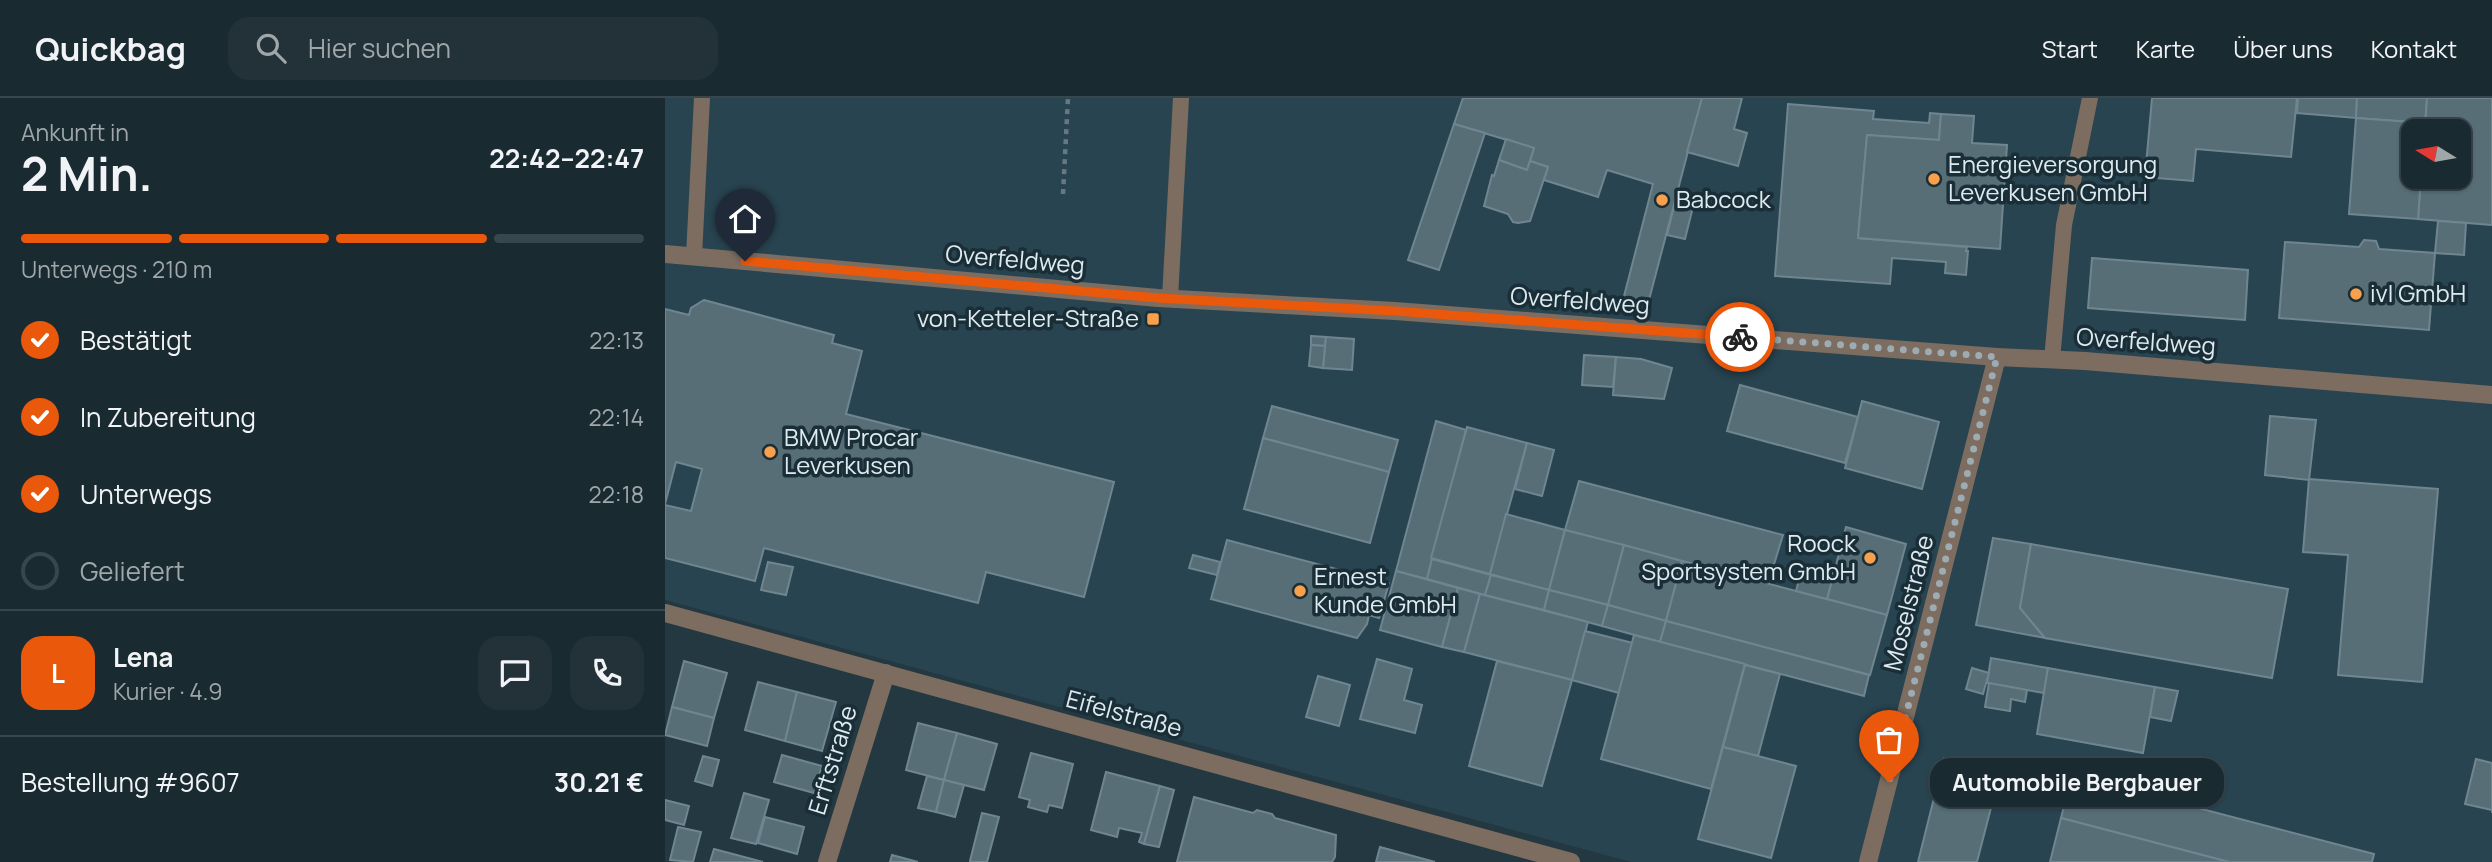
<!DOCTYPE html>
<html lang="de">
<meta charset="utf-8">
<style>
:root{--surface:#1a2a31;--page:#233239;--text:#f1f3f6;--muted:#9fa7ab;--line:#38464d;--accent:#ea580c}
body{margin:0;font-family:Manrope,sans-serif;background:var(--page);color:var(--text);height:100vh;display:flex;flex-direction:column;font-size:26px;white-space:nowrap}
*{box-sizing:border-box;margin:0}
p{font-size:23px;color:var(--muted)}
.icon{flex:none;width:38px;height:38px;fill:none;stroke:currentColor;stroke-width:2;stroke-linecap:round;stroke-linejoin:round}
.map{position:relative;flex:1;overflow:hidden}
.side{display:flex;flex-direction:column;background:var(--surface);width:665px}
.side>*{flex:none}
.needle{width:46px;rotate:281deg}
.tools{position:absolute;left:1736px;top:21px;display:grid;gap:14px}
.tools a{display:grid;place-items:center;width:70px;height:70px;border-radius:14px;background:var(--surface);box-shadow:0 2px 5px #0004,0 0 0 2px var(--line);font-size:35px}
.pin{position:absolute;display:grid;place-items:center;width:60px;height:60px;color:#fff;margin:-72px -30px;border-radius:50% 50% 50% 0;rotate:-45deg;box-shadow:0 0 7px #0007}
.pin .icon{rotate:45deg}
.courier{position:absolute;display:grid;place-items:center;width:70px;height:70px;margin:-35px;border:5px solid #ea580c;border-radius:50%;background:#fff;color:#222;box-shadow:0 2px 9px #0007}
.bubble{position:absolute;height:49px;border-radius:21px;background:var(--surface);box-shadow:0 2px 5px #0004,0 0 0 2px var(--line);font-size:23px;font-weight:700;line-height:49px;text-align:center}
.headline em{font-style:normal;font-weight:700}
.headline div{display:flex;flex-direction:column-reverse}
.headline{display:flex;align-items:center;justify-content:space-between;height:119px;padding:0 21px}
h1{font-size:46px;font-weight:700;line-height:52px}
.bar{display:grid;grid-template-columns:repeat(4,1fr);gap:10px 7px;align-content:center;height:84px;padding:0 21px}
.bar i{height:9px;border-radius:5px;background:var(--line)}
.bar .on{background:var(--accent)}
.bar p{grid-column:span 4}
.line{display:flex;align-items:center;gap:18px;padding:0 21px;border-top:2px solid var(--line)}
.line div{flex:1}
.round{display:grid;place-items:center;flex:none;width:74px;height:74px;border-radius:21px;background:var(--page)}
ol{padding:0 21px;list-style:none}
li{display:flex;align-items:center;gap:21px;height:77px}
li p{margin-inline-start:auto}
li .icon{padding:7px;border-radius:50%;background:var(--accent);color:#fff;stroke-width:4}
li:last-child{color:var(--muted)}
li i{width:38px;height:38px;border:4px solid var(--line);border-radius:50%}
header{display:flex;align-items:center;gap:42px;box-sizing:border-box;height:98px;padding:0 35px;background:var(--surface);border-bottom:2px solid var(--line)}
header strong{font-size:33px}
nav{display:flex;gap:38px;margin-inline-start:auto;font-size:24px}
.search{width:490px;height:63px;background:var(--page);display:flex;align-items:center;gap:18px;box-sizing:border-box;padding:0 24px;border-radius:21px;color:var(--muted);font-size:26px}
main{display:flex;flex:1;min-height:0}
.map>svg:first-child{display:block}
.built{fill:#284450;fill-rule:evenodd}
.building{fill:#576e77;stroke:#6f8690;stroke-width:2}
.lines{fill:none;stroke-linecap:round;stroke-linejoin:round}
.path{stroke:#667880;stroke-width:4.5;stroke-dasharray:5 5;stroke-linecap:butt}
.service{stroke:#7d6d60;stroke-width:16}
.minor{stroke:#7d6d60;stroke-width:18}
.tertiary{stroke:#7d6d60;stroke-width:18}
.done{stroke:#9dacb3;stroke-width:7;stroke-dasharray:0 12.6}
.route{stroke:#ea580c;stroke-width:9}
.poi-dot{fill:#f8a04b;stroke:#192e37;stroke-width:2.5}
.labels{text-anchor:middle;stroke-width:7;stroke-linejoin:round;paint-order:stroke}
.poi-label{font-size:24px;fill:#deeaf0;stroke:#192e37;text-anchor:start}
.street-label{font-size:24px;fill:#deeaf0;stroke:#192e37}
</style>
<header>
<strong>Quickbag</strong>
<div class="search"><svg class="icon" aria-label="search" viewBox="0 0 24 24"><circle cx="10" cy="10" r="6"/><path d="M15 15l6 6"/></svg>Hier suchen</div>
<nav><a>Start</a><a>Karte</a><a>Über uns</a><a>Kontakt</a></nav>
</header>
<main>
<section class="side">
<div class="headline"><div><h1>2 Min.</h1><p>Ankunft in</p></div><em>22:42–22:47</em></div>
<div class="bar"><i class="on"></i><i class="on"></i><i class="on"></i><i></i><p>Unterwegs · 210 m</p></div>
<ol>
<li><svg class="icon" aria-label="check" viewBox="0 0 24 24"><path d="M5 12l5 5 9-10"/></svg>Bestätigt<p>22:13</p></li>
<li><svg class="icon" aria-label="check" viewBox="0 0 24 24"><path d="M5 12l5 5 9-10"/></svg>In Zubereitung<p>22:14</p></li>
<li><svg class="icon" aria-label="check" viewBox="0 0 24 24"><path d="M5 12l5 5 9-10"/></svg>Unterwegs<p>22:18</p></li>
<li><i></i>Geliefert</li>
</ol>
<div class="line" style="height:126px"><b class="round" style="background:var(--accent);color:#fff">L</b><div><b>Lena</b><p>Kurier · 4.9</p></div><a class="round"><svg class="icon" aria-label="chat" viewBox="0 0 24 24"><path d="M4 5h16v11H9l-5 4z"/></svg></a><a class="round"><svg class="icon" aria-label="phone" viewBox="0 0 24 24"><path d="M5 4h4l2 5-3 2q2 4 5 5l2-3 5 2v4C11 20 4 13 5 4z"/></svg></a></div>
<div class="line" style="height:91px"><div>Bestellung #9607</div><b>30.21 €</b></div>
</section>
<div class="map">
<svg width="1827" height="764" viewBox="0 0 1827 764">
<rect width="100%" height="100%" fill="#233841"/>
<path class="built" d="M0 0H1827V764H966L0 502ZM1748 33H1794V79H1748Z"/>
<g class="building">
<path d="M798 0H1037L984 202H958L988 86 942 72 933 99 879 82 883 69 865 63 869 50 789 26Z"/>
<path d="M1037 0H1077L1069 31 1082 35 1073 68 1022 54Z"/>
<path d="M1487 0H1632L1626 59 1531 51 1528 83 1480 79Z"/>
<path d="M1633 0H1692L1691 20 1632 15Z"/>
<path d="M1692 0H1762L1760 25 1691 20Z"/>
<path d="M1762 0H1827V127L1753 121 1756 79H1794V33H1760Z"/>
<path d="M1123 6 1209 13 1208 21 1264 25 1265 15 1276 16 1274 42 1202 37 1193 140 1302 149 1301 153H1303L1301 177 1280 175 1281 164 1227 160 1225 186 1110 178Z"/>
<path d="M1276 16 1309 18 1307 45 1342 47 1335 151 1193 140 1202 37 1274 42Z"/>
<path d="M1691 20 1760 25V33H1748V79H1756L1753 121 1684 116Z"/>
<path d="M789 26 820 35 774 172 743 162Z"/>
<path d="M841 41 869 50 862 72 834 62Z"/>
<path d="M834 62 862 72 865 63 883 69 865 123 853 125 848 124 843 116 819 108 827 77 829 78Z"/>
<path d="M1010 104 1028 109 1020 141 1002 137Z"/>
<path d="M1773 123 1801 125 1799 157 1770 155Z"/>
<path d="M1699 142 1711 143 1714 151 1770 155 1764 232 1614 220 1620 144 1694 149Z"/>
<path d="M1427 160 1583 172 1580 222 1423 210Z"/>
<path d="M39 202 169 237 167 245 197 253 181 316 449 384 419 499 321 474 313 505 99 450 90 483 0 460V407L26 413 37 371 11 364 0 406V211L24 217 26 210Z"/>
<path d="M646 238 661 239 660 248 646 247Z"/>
<path d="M661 239 689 241 687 272 658 270Z"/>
<path d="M646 247 660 248 658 270 644 268Z"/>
<path d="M919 257 951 259 948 289 917 287Z"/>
<path d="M951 259 976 261 1007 270 999 301 948 297Z"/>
<path d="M1075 287 1193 319 1180 365 1062 333Z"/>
<path d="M1197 303 1274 324 1257 391 1180 370Z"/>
<path d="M607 308 733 342 724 374 598 340Z"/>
<path d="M1605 318 1651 322 1644 382 1600 377Z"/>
<path d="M771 323 801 332 762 481 731 473Z"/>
<path d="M802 329 862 345 825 476 766 460Z"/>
<path d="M598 340 724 374 705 445 579 411Z"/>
<path d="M862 345 889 352 877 398 850 391Z"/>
<path d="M1644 381 1773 391 1757 584 1673 577 1683 457 1638 454Z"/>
<path d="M914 383 1118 437 1103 486 900 432Z"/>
<path d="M841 416 900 432 884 492 825 476Z"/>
<path d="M1181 429 1241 446 1222 517 1162 501Z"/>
<path d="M900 432 959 447 943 507 884 492Z"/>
<path d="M1328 440 1366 446 1355 510 1380 540 1311 527Z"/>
<path d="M562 442 724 485 714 520 704 517 702 526 692 540 546 501Z"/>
<path d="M1366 446 1623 491 1607 580 1380 540 1355 510Z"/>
<path d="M959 447 1017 463 1001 523 943 507Z"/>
<path d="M528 457 555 464 552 477 524 470Z"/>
<path d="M767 461 826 477 820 497 762 481Z"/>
<path d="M1017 463 1222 517 1205 577 1001 523Z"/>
<path d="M103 464 128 469 121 497 96 492Z"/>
<path d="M1138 467 1169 475 1162 501 1131 493Z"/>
<path d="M731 473 793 490 777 549 715 532Z"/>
<path d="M826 477 884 492 879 512 820 497Z"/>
<path d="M793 490 815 496 799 554 777 549Z"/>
<path d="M884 492 943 507 937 528 879 512Z"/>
<path d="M815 496 923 524 907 582 799 554Z"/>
<path d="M943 507 1001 523 995 544 937 528Z"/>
<path d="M1001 523 1204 577 1199 598 995 544Z"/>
<path d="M920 533 968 545 954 595 907 582Z"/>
<path d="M969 537 1080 566 1046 691 936 661Z"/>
<path d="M1326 560 1383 570 1379 595 1322 585Z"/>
<path d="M712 561 747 571 739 602 757 607 750 635 695 621Z"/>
<path d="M19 563 62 575 49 620 7 609Z"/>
<path d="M832 563 907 582 877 688 804 668Z"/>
<path d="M1080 567 1115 576 1093 658 1058 649Z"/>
<path d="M1307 570 1324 575 1318 596 1301 591Z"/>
<path d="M1383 570 1490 589 1478 655 1372 636Z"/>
<path d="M653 578 685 587 674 628 641 619Z"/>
<path d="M93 584 132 594 120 643 80 632Z"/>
<path d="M1324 585 1362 592 1360 604 1346 601 1345 613 1320 609Z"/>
<path d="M1490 589 1513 593 1506 623 1485 619Z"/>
<path d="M132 594 171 604 157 653 120 643Z"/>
<path d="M7 609 49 620 42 648 0 637Z"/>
<path d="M253 625 292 635 279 682 241 672Z"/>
<path d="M292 635 332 646 319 692 279 682Z"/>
<path d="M1058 649 1131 668 1106 760 1033 741Z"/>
<path d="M366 655 408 666 397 710 384 707 382 714 363 709 365 702 354 699Z"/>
<path d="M117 657 157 668 149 695 109 684Z"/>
<path d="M38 658 54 662 47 688 30 683Z"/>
<path d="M1279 660 1335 675 1312 764H1253Z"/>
<path d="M1811 661 1827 665V715V712L1800 706Z"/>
<path d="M441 674 495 688 479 746 474 744 477 735 454 730 452 739 426 732Z"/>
<path d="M1407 677 1709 756 1707 764H1564L1396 720Z"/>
<path d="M262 678 279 682 271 714 253 710Z"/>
<path d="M279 682 299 687 290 719 271 714Z"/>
<path d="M495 688 509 692 494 749 479 746Z"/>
<path d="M79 695 104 702 91 746 66 740Z"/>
<path d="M529 699 588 715 592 712 607 716 610 720 671 737 670 759 667 764H512Z"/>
<path d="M0 702 24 708 19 727 0 722Z"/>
<path d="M317 715 334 719 322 764H307L305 763Z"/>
<path d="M100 719 139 729 132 756 93 745Z"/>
<path d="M1396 720 1564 764H1385Z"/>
<path d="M13 729 36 734 28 764 5 762Z"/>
<path d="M715 749 770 764H711Z"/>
<path d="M49 751 98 764H45Z"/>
<path d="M227 757 253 764H225Z"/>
</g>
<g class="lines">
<path class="path" d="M398 96 403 0"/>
<g class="service">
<path d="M29 158 37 0"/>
<path d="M505 200 516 0"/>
<path d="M1387 262 1399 127 1425 0"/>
</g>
<g class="minor">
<path d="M0 515 906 764"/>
<path d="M162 764 221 575"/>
<path d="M1203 764 1332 259"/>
</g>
<path class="tertiary" d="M0 156 493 200 730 213 1332 259 1420 263 1827 297"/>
</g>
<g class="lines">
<path class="done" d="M1075 239 1332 259 1224 684"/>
<path class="route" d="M80 163 493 200 730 213 1075 239"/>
</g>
<g class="poi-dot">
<circle cx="1269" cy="81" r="7"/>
<circle cx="997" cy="102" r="7"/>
<circle cx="1691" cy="196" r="7"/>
<rect x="481" y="214" width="14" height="14" rx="3.5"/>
<circle cx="105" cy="354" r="7"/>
<circle cx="1205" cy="460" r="7"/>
<circle cx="635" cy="493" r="7"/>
</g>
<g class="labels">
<g class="poi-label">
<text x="1283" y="75">Energieversorgung<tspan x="1283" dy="28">Leverkusen GmbH</tspan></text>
<text x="1011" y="110">Babcock</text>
<text x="1705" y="204">ivl GmbH</text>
<text x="474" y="229" text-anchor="end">von-Ketteler-Straße</text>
<text x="119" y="348">BMW Procar<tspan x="119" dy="28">Leverkusen</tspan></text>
<text x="1191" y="454" text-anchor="end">Roock<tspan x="1191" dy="28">Sportsystem GmbH</tspan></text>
<text x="649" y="487">Ernest<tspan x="649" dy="28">Kunde GmbH</tspan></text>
</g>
<g class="street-label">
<text transform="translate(350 162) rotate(5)" y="8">Overfeldweg</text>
<text transform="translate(915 203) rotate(4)" y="8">Overfeldweg</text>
<text transform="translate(1481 244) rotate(4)" y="8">Overfeldweg</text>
<text transform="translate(1244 505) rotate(-76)" y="8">Moselstraße</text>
<text transform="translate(459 616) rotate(15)" y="8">Eifelstraße</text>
<text transform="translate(168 662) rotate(-73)" y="8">Erftstraße</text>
</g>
</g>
</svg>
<div class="tools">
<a><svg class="needle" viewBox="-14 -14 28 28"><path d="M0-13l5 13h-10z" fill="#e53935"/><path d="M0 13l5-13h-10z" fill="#9fa7ab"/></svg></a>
</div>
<div class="pin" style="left:1224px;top:684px;background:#ea580c"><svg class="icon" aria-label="bag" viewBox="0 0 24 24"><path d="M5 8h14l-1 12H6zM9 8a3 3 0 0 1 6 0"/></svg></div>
<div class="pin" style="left:80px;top:163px;background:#1f2937"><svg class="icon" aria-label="home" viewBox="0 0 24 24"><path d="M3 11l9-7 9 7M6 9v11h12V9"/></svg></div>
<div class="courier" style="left:1075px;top:239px"><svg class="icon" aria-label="bike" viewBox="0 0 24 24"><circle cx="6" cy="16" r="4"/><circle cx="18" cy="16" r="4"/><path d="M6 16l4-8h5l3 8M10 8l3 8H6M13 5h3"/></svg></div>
<div class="bubble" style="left:1265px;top:660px;width:294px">Automobile Bergbauer</div>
</div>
</main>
